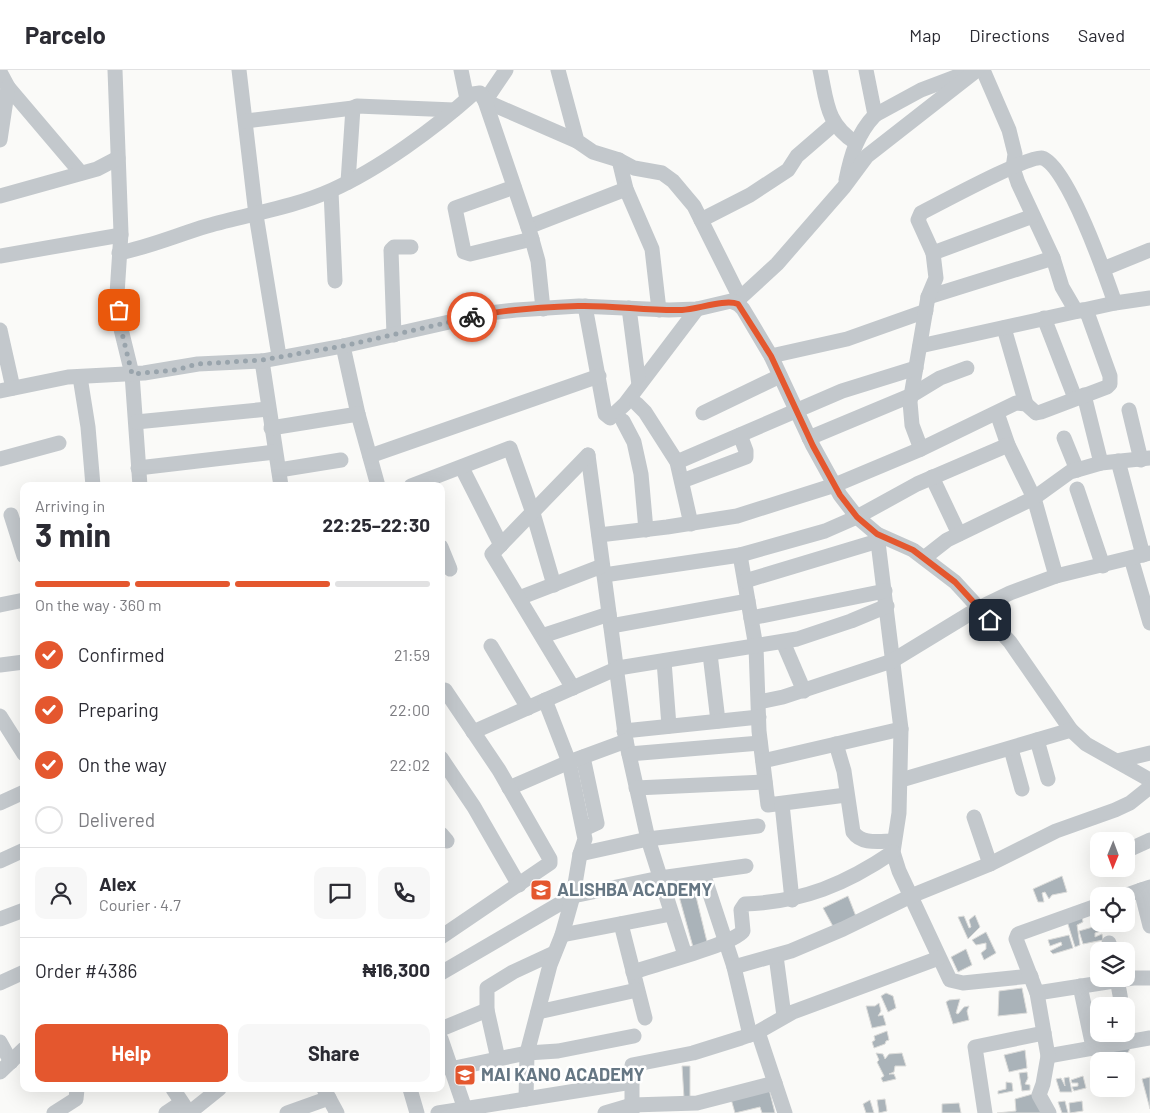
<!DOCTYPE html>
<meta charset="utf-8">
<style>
:root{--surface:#fff;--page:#f7f7f7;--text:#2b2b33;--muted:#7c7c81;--line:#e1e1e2;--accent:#e4572e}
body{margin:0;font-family:Barlow,sans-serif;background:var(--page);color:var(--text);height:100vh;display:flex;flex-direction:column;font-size:19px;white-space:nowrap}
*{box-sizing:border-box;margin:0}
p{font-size:16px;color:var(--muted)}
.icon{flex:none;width:28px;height:28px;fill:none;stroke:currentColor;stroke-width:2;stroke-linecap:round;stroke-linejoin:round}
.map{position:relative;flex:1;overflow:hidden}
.drawer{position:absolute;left:20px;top:412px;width:425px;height:610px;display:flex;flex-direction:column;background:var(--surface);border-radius:10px;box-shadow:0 5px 20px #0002}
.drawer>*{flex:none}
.needle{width:32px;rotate:181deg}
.controls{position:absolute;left:1090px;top:762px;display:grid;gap:10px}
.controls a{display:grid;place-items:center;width:45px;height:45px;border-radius:10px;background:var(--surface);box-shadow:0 5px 20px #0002;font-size:25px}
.pin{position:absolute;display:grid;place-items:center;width:42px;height:42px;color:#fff;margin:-21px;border-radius:10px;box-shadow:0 2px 8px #0006}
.courier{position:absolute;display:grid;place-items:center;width:50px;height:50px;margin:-25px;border:4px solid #e4572e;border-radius:50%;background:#fff;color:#222;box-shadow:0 1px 6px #0007}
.head em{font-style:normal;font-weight:700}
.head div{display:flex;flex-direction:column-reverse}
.head{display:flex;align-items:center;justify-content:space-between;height:85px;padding:0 15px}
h1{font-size:32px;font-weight:700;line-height:38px}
.bar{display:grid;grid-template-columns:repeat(4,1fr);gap:8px 5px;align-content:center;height:60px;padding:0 15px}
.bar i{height:6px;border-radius:4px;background:var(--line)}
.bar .current{background:var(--accent)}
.bar p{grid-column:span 4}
.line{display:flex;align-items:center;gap:12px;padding:0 15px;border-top:1px solid var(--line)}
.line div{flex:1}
.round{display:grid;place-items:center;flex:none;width:52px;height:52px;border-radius:10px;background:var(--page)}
ol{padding:0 15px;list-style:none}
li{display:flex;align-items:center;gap:15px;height:55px}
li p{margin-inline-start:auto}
li .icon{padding:5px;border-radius:50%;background:var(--accent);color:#fff;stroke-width:4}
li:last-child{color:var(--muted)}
li i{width:28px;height:28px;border:2px solid var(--line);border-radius:50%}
.button{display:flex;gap:10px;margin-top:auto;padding:10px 15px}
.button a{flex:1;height:58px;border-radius:10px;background:var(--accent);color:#fff;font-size:20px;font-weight:700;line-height:58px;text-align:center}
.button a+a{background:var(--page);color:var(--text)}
header{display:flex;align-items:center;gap:30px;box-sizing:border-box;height:70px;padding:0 25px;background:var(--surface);border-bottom:1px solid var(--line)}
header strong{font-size:24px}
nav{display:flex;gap:28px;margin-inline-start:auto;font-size:18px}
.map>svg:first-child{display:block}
.building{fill:#aab3b9;stroke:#dcdcda}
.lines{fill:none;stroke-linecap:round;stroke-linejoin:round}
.street{stroke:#c3c8cc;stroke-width:15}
.done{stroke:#99a4ac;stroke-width:5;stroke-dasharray:0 9}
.route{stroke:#e4572e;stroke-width:6}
.labels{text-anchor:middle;stroke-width:5;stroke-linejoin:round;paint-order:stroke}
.poi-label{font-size:18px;font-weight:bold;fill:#657683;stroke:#fff;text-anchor:start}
</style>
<header>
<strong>Parcelo</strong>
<nav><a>Map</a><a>Directions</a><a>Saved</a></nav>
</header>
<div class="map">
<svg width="1150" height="1043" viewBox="0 0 1150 1043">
<rect width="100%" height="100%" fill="#fafaf8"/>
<g class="building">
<path d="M1062 806 1067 822 1052 825 1049 829 1045 822 1042 823 1044 832H1038L1033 819Z"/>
<path d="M693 814 708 876 693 877 677 819Z"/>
<path d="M848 826 857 849 835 860 823 838Z"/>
<path d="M975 845 980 857 968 869 958 847 964 846 969 858 971 857 969 850Z"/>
<path d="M1082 847 1083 852 1077 855 1080 875 1075 877 1067 851Z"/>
<path d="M1100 855 1101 861 1095 863V867L1102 864 1103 870 1083 874 1079 861Z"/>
<path d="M986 862 996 883 984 890 981 883 986 879V873L976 875 972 870Z"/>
<path d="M1069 865 1073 878 1053 884 1050 881 1062 875 1061 872 1050 876 1048 870Z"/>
<path d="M966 879 972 895 958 902 951 887Z"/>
<path d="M1022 918 1027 943 998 946 999 921Z"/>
<path d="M886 923 893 926 896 938 888 942 881 926Z"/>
<path d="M960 929 956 943 958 944 964 937 969 936 967 941 969 950 953 954 946 932 949 930Z"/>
<path d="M879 933 881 941 878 946 883 945 886 955 872 958 866 936H875Z"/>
<path d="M887 961 889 970 886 971 885 974 874 978 872 972 875 970 874 966Z"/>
<path d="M1131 977 1123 991H1099V1017L1093 983Z"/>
<path d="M1025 980 1027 998 1009 1002 1004 985Z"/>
<path d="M876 983 883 984 885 989 889 984 902 983 906 996H895L894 1002 889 1004H894L896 1009 883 1012 881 1008 884 1006 877 992 879 990Z"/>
<path d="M682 996H690V1028H684Z"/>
<path d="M1027 1002 1028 1008 1025 1014 1030 1015V1020L1022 1021 1019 1003Z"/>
<path d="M1083 1006 1086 1018 1074 1021 1072 1017 1078 1016V1013H1072L1071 1010Z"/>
<path d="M1069 1007 1072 1022H1060L1056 1009 1061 1008 1065 1016 1064 1008Z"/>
<path d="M1150 1007V1039L1142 1009Z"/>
<path d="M1006 1012 1012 1013 1013 1021 998 1024V1021L1006 1019Z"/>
<path d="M769 1019 775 1043H762L760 1037 735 1043 731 1029Z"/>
<path d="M1036 1023 1047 1043H997L1016 1041 1015 1029Z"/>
<path d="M885 1029 887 1041 879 1043 877 1030Z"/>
<path d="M870 1030 874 1043H866L863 1034Z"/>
<path d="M1065 1031 1068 1043H1062L1058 1032Z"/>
<path d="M1082 1031 1083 1041 1070 1043 1069 1033Z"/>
<path d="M959 1033 961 1043H942V1034Z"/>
</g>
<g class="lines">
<g class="street">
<path d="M115 0 121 163 117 224 120 255 132 304 140 416"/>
<path d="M239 0 256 145 279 286"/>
<path d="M461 0 467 29"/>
<path d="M506 0 485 31 577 71"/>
<path d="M558 0 577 71 593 82 619 90 634 98 662 103 673 111 694 136 740 228"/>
<path d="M820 0C827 32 826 54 856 73"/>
<path d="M983 0 1009 60 1015 84 1013 98 1018 113 1053 188 1062 217 1076 241"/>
<path d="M0 2 8 17 81 103"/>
<path d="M875 45 921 20 966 3"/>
<path d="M246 51 353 38"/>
<path d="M0 70 8 17"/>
<path d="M619 90 626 119 652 179 659 240"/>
<path d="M846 110C851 85 857 64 875 45L866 0"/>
<path d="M348 112 353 38 357 36 454 40"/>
<path d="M514 117 455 138 464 182 470 184 532 169"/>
<path d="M331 121 335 211"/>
<path d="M0 126 97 99 118 88"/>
<path d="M701 150 750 125 788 100 797 86 834 54"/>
<path d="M528 157 626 119"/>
<path d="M119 183C149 177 177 165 207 156 248 144 292 138 332 120 379 99 435 58 473 24L480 23 485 31 531 166 538 191 543 239"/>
<path d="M933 183 1033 146"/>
<path d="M0 186 121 165"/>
<path d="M1103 199 1150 180"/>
<path d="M928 227 1053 188"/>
<path d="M738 234 740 228 777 194 844 117 867 86 977 0"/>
<path d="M585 236 605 344 610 348 625 334 697 239"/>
<path d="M629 238 639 315"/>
<path d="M1044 248 1075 328"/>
<path d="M1004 258 1026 334"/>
<path d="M0 260 13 318"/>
<path d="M394 265 391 180 394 177H411"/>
<path d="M343 276 358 344 378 416"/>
<path d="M920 276 1115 233 1150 228"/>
<path d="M771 286 847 269 926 241"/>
<path d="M262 291 281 416"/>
<path d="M80 307 88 357 93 416"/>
<path d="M0 321 68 307 144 303 198 294 262 291 343 276 489 243 516 240 579 236 669 240 697 239 731 231 738 234 743 239 771 286 813 376 840 425 857 447 877 464 913 480 955 512 1010 572 1071 660 1086 674 1150 710"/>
<path d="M1084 325 1101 393"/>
<path d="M637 334 645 342 677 392 691 454"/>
<path d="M1129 340 1141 390"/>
<path d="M703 343 780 306"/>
<path d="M997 343 1008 375 1034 428 1056 506"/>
<path d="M623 351 634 372 641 404 646 460"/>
<path d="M136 352 268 339"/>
<path d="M271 358 358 344"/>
<path d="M809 368 912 325 940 308 967 298"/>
<path d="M1064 368 1077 400"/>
<path d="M921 379 912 355 910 332 928 227 936 208 933 183 918 150 921 143C939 134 1029 85 1042 88 1067 94 1106 207 1115 233"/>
<path d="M588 385 626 671 648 769 685 885"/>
<path d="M370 386 599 306"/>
<path d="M0 389 59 373"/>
<path d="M1118 391 1143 485"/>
<path d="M677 392 842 321 916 298"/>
<path d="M138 398 275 382"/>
<path d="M462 398 501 475"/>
<path d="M279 400 341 390"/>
<path d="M932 407 959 464"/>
<path d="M682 411 746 387V381L740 365"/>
<path d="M411 416 510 378 533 443 554 515"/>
<path d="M1077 419 1103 496"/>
<path d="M11 445 24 486"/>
<path d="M877 464 901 659 899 743 893 782 899 801 950 910 963 913 1031 906"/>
<path d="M599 465 667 457 737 446 835 415 921 379 1016 333 1026 334 1036 343 1041 342 1107 317 1110 314V306L1088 245 1083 240 1076 241"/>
<path d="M441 477 450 499"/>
<path d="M740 485 756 577 759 661 768 735 846 725"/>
<path d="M924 488 947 470 1034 428 1070 402 1101 393 1150 388"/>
<path d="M1131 488 1150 553"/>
<path d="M604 505 740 485 825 461 857 447 917 414 1008 375"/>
<path d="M745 511 878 471"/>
<path d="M519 528 602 496"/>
<path d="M0 535 24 530"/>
<path d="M751 548 885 521"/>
<path d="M611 556 748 531"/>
<path d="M542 566 609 544"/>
<path d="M783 572 804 621"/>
<path d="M491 576 528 638"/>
<path d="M710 584 718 651"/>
<path d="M664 591 669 656"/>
<path d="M0 595 24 592"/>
<path d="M573 618 492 484 588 385"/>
<path d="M759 632 783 627 892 591 979 538 1010 523 1056 506 1150 483"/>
<path d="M0 646 24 684"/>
<path d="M624 661 759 647"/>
<path d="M473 662 618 598 797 569 851 551 887 536"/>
<path d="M1037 670 1048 709"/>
<path d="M836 674 844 701 853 762C862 775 880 771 894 771"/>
<path d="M1011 679 1022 719"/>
<path d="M629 684 760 673"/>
<path d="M583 687 597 753 584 759"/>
<path d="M441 688 474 737 519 815"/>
<path d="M763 691 901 659"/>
<path d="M1117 691 1150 683"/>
<path d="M901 710 1071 660"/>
<path d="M509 718 569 692 626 671"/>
<path d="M636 718 765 712"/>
<path d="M0 733 24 722"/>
<path d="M782 734 792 830"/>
<path d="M974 747 990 794"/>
<path d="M441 764 447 771"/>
<path d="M1126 781 1150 770"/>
<path d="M580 784 648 769 758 756"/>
<path d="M0 791 24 780"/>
<path d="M703 803 734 897 750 965"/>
<path d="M1150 817 1141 820 1150 856"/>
<path d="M1124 826 1141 820"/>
<path d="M0 849 24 840"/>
<path d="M621 854 645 948"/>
<path d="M562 865 671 844"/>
<path d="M441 867 550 793V789L499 700 445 620"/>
<path d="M1109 873 1111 881"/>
<path d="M776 886 784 946"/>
<path d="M734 897 791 881 843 859 911 826 990 794 1056 761 1115 740 1130 733 1150 717"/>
<path d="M633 902C653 895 732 875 743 861L741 840 745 834C803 832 846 814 893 782"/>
<path d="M441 903 573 826 660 808 746 796"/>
<path d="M1117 909 1122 936"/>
<path d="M0 913 24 902"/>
<path d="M1080 916 1093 977"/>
<path d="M1037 923 1133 908H1150"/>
<path d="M538 942 637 920"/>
<path d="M441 959 487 940"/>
<path d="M758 962 785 1043"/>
<path d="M441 969 465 1039"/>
<path d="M0 972 11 992"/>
<path d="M1048 986 1150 968"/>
<path d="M498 989 487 940V918L513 902 554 883"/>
<path d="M450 999 527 983 558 981 634 966"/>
<path d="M0 1002 24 979"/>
<path d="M173 1019 189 1043"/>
<path d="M324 1019 337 1043"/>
<path d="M410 1019 417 1043"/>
<path d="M526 1029 527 983 550 895 562 865 573 826 580 784 585 769 569 692 545 630"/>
<path d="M54 1043 76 1029 77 1019"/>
<path d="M166 1043 181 1033"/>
<path d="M189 1043 219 1019"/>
<path d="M287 1043 329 1028"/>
<path d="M438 1043 632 1012"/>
<path d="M605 1043 632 1035 697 1033 775 1013"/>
<path d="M632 1043V995L693 983 741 968 758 962 793 942 939 888"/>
<path d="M985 1043 975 977 1044 963"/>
<path d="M1049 1043 1039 1025 1043 1014 1048 986 1037 923 1016 869 1018 864 1099 835"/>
</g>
</g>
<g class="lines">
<path class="done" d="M119 240 120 255 132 304 175 300 198 294 262 290 343 276 472 247"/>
<path class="route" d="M472 247C506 239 543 237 578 236 613 235 647 241 682 240 698 239 725 229 738 234L771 286 813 376 840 425 857 447 877 464 913 480 955 512 990 550"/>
</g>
<defs>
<g id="school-square" transform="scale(1.125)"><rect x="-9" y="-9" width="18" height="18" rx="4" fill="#e4572e" stroke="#fff"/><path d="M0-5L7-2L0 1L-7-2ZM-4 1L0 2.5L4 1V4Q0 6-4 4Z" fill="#fff"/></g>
</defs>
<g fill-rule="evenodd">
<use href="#school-square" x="541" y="820"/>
<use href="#school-square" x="465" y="1005"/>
</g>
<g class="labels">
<g class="poi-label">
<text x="557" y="826">ALISHBA ACADEMY</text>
<text x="481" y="1011">MAI KANO ACADEMY</text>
</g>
</g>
</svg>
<div class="controls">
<a><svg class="needle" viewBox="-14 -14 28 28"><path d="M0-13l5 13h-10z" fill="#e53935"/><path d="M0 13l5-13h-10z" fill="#7c7c81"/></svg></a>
<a><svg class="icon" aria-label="locate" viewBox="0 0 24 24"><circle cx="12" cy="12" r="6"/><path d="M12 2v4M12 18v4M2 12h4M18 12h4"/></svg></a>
<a><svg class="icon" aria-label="layers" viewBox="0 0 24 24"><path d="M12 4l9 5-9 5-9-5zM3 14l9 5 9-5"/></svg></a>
<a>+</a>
<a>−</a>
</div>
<div class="pin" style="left:119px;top:240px;background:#ea580c"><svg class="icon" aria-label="bag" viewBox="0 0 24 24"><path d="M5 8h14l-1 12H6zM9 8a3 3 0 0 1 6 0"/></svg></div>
<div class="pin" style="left:990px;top:550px;background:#1f2937"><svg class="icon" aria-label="home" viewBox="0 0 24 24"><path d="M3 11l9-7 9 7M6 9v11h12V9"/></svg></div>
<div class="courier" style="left:472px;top:247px"><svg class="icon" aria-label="bike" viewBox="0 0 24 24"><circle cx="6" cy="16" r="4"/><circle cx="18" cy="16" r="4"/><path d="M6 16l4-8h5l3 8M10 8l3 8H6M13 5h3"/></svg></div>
<section class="drawer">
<div class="head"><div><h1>3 min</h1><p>Arriving in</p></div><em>22:25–22:30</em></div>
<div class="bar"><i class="current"></i><i class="current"></i><i class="current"></i><i></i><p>On the way · 360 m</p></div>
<ol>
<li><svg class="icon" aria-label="check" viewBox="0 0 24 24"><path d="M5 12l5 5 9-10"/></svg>Confirmed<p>21:59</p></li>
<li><svg class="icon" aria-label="check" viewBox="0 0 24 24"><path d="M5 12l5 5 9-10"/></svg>Preparing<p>22:00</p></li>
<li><svg class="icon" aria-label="check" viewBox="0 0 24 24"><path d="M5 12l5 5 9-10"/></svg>On the way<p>22:02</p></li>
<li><i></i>Delivered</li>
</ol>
<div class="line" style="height:90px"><a class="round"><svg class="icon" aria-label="person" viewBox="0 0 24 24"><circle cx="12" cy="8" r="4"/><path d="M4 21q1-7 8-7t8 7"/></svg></a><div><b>Alex</b><p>Courier · 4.7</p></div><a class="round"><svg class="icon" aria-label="chat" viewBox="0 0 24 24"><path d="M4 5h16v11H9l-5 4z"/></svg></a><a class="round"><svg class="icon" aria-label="phone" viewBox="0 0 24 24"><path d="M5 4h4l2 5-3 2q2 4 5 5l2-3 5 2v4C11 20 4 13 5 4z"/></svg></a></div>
<div class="line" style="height:65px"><div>Order #4386</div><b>₦16,300</b></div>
<div class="button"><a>Help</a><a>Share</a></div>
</section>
</div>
